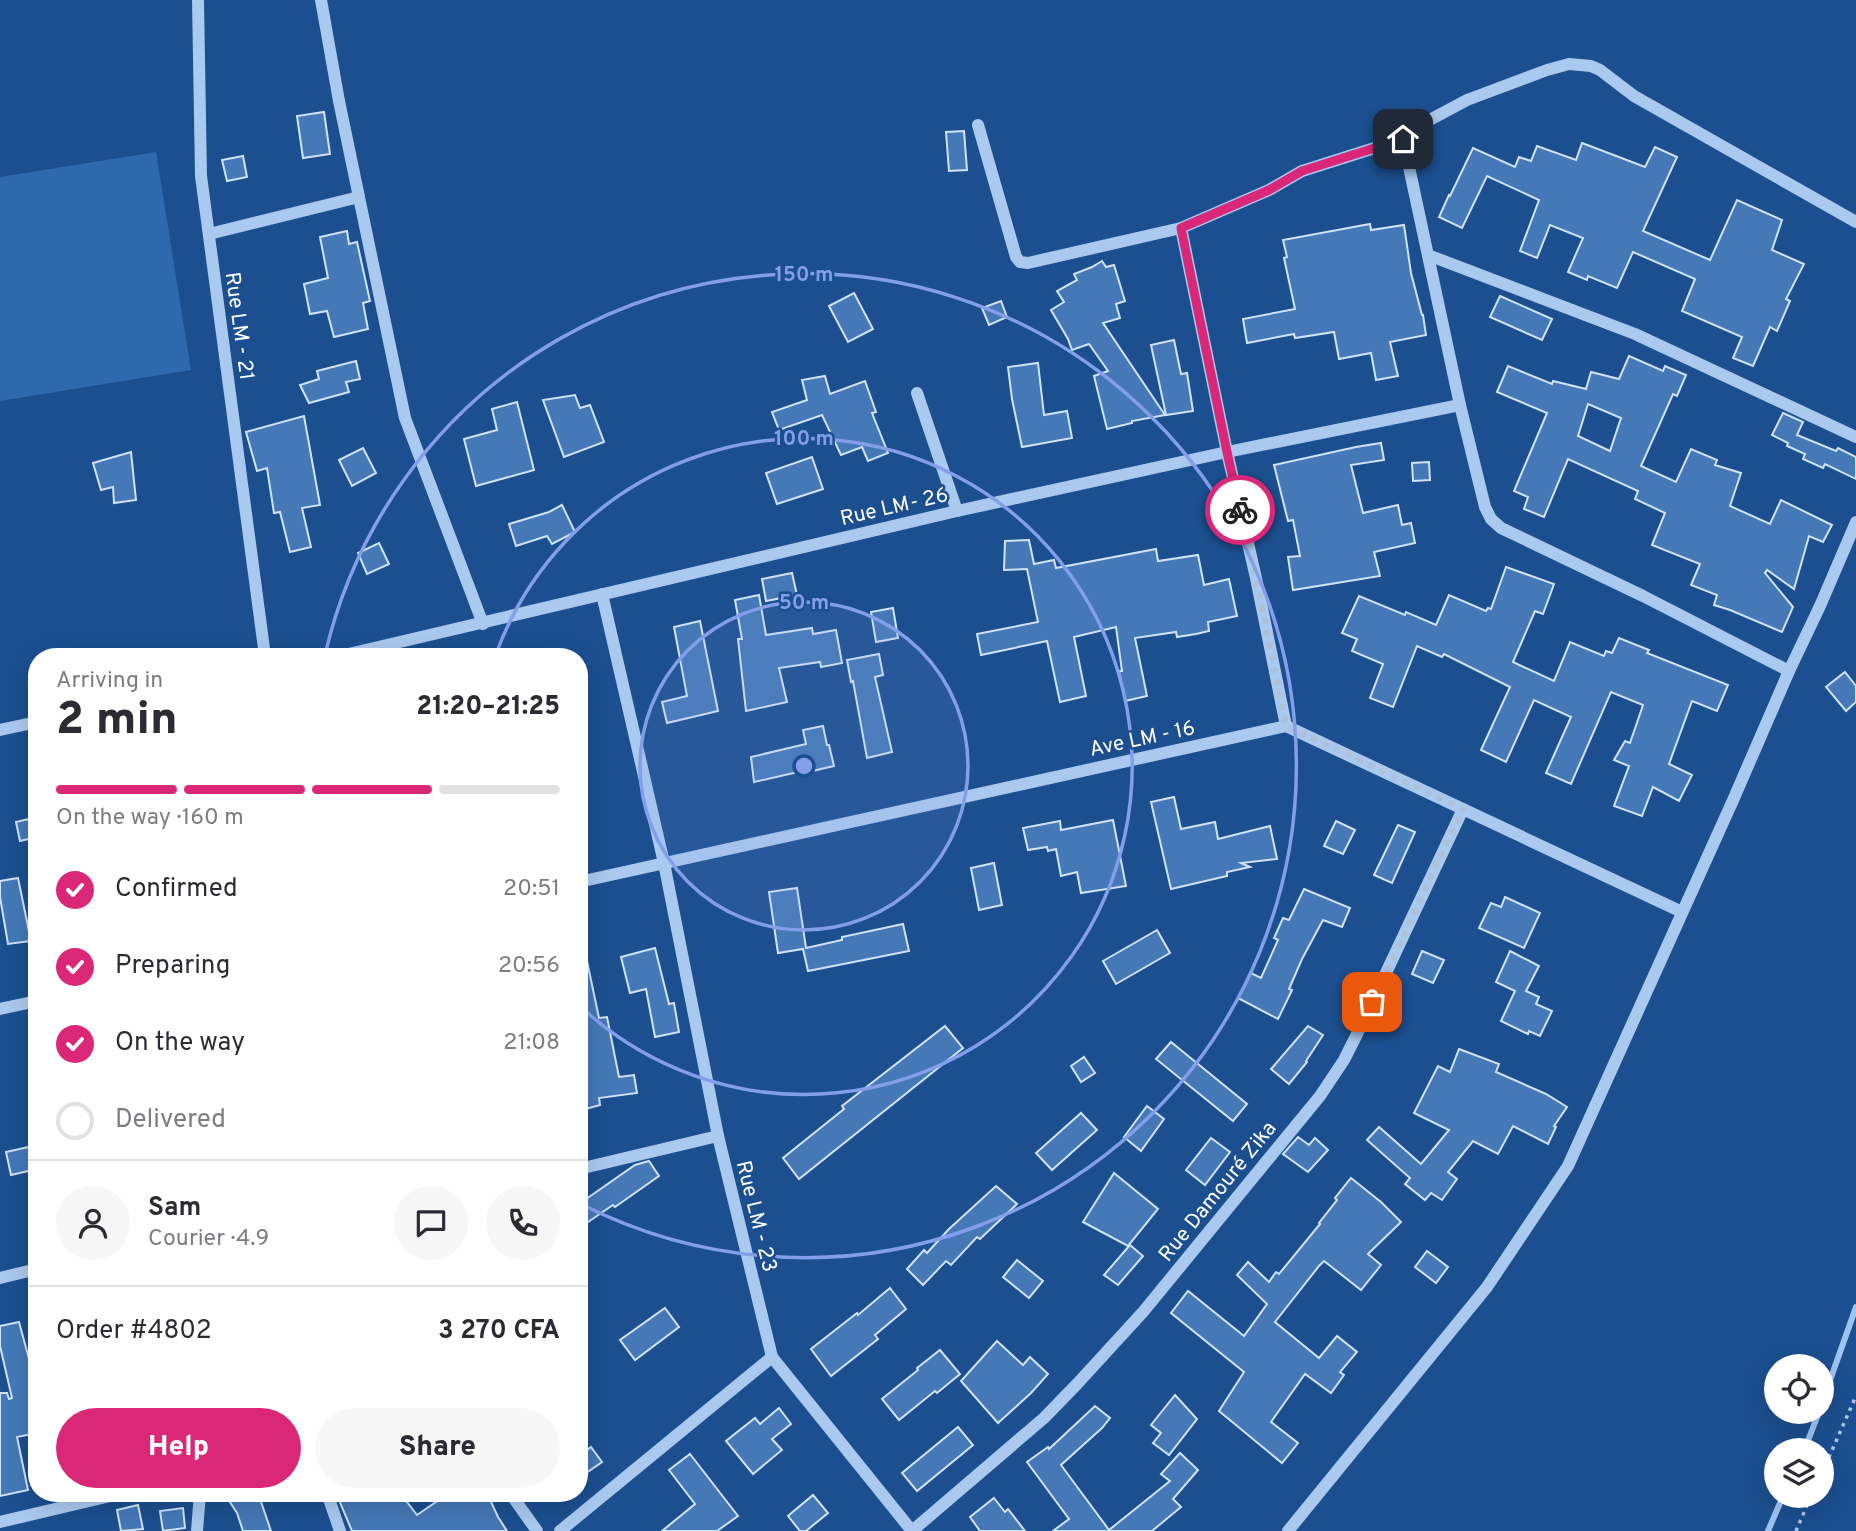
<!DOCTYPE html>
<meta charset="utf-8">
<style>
:root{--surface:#fff;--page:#f7f7f7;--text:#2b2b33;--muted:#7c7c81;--line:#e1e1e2;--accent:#db2777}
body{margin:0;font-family:Overpass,sans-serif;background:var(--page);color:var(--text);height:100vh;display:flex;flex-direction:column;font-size:26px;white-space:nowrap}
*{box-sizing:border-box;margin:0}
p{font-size:23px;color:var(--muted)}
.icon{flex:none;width:38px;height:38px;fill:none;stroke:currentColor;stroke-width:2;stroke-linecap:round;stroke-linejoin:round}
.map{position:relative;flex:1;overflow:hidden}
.side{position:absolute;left:28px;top:648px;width:560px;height:854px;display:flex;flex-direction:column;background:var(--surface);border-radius:28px;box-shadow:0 7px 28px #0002}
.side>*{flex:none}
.fabs{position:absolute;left:1764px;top:1354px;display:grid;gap:14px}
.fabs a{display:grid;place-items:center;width:70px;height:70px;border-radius:50%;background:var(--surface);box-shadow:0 7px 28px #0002;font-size:35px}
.pin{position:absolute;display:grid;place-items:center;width:60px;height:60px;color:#fff;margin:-30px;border-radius:14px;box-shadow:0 4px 10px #0006}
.courier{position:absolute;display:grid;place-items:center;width:70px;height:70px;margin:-35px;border:5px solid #db2777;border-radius:50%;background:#fff;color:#222;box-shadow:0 2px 9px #0007}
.headline em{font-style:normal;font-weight:800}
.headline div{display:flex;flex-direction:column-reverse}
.headline{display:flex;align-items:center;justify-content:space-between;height:119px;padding:0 28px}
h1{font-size:46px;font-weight:800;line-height:52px}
.bar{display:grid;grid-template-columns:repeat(4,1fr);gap:10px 7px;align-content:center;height:84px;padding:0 28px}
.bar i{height:9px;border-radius:5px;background:var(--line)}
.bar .active{background:var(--accent)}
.bar p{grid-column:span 4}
.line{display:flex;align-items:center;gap:18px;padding:0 28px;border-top:2px solid var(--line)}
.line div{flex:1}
.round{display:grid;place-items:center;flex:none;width:74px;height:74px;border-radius:37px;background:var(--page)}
ol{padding:0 28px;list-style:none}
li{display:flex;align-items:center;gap:21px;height:77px}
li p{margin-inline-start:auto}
li .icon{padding:7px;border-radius:50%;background:var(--accent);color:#fff;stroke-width:4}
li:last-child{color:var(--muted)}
li i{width:38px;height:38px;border:4px solid var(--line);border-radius:50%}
.button{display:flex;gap:14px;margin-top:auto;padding:14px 28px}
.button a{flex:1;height:80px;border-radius:42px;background:var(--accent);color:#fff;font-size:28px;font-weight:800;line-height:80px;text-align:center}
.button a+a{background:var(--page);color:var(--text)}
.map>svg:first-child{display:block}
.green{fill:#2e69ad}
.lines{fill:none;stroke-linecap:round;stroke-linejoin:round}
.stream{stroke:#9cc4f0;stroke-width:6}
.building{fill:#4478b7;stroke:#cfe3fa;stroke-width:2;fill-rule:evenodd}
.path{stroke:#a9c9ee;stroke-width:3.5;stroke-dasharray:3.5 5;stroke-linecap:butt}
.minor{stroke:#a9c9ee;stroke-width:12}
.done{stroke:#afc1d8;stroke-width:7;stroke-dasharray:0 12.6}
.route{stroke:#db2777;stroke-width:9}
.ring{fill:none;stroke:#839eea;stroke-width:3.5}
.labels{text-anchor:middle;stroke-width:5;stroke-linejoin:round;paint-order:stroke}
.street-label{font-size:21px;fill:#fff;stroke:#1b4f8f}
.centre{fill:#839eea;stroke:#1b4f8f;stroke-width:3.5}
.ring-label{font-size:21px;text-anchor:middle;font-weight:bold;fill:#839eea;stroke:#1b4f8f;stroke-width:5;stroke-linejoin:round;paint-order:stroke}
</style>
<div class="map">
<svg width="1856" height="1531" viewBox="0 0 1856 1531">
<rect width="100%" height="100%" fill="#1b4f8f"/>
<path class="green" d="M156 152 191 370 0 401V177Z"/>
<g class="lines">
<g class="stream">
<path d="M1822 1403 1856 1307"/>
<path d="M1804 1451 1819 1412"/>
<path d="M1768 1531 1783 1496"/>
</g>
</g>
<g class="building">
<path d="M324 112 330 154 303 158 297 116Z"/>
<path d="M964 131 967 170 949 171 946 132Z"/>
<path d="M1582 143 1645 167 1655 147 1677 157 1643 231 1710 260 1737 200 1782 220 1772 250 1804 264 1786 299 1790 301 1777 331 1770 327 1753 366 1733 358 1742 337 1682 311 1695 279 1633 252 1617 288 1588 276 1587 280 1568 272 1583 238 1550 225 1537 258 1520 251 1539 200 1487 176 1462 228 1439 217 1449 195 1450 196 1473 148 1515 167 1519 157 1531 161 1537 146 1576 160Z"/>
<path d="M243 156 247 177 227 181 222 160Z"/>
<path d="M1370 224 1371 230 1404 225 1411 273 1422 315H1423L1426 335 1390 342 1398 376 1376 380 1371 353 1339 359 1334 332 1295 338 1294 334 1247 343 1243 319 1295 309 1284 258 1287 257 1283 240Z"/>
<path d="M347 231 349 244 357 242 370 301 363 303 368 329 334 337 327 311 310 314 304 284 328 278 320 237Z"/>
<path d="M1102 261 1106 267 1114 265 1125 301 1116 304 1120 318 1103 323 1165 415 1132 421V423L1107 429 1094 376 1108 371 1089 344 1072 350 1068 339 1051 310 1064 302 1057 291 1077 280 1074 274 1092 267Z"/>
<path d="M854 293 873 329 848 342 829 306Z"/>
<path d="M1500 296 1552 319 1542 340 1490 317Z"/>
<path d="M1001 301 1007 317 989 325 982 308Z"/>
<path d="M1174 340 1181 374 1187 373 1193 411 1166 415 1151 345Z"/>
<path d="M1629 356 1663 371 1665 366 1686 375 1677 396 1673 394 1641 466 1676 482 1691 449 1717 460 1715 465 1741 473 1730 506 1770 524 1781 500 1832 525 1823 542 1809 536 1794 589 1767 570 1765 573 1793 607 1782 632 1730 610 1714 605 1717 595 1691 585 1700 564 1652 545 1665 513 1635 499 1638 491 1568 459 1544 517 1524 509 1528 497 1514 491 1547 413 1497 392 1508 366 1552 384 1553 381 1586 389 1591 372 1619 379ZM1588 404 1621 418 1610 451 1578 436Z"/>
<path d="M356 361 360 379 346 382 349 392 309 403 300 385 319 379 317 371Z"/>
<path d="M1038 363 1044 415 1067 411 1072 438 1022 447 1012 399 1008 367Z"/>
<path d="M825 376 830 394 865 381 876 412 872 413 888 453 868 461 862 447 841 455 822 415 779 430 772 412 807 400 802 380Z"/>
<path d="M575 395 580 408 590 405 604 442 564 457 543 400Z"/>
<path d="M517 402 534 470 476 486 464 439 497 430 492 409Z"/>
<path d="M1783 413 1803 422 1797 435 1836 451 1838 448 1856 457V479L1825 464 1823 468 1803 459 1805 454 1787 446 1788 443 1772 435Z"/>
<path d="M304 416 320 505 302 508 311 547 290 552 280 512 274 513 267 468 257 471 246 432Z"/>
<path d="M1381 443 1384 460 1351 465 1363 513 1398 505 1402 525 1411 523 1415 543 1374 552 1380 576 1293 590 1288 557 1300 556 1293 520 1288 521 1274 465 1356 447Z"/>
<path d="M363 448 376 473 352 486 339 460Z"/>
<path d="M131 452 136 500 114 503 113 487 101 490 93 463Z"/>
<path d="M812 457 823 489 777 504 766 473Z"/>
<path d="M1429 462 1430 480 1413 481 1412 463Z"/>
<path d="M562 505 575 532 552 544 547 536 516 546 509 524 549 512Z"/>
<path d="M1029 540 1034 564 1054 560 1056 568 1156 549 1158 561 1198 555 1204 585 1229 579 1237 616 1208 622 1209 631 1196 634 1177 637 1176 632 1135 638 1147 696 1125 701 1119 671H1122L1116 627 1074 637 1086 696 1060 702 1047 641 981 655 977 634 1038 622 1027 569 1004 570 1005 541Z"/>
<path d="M379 543 389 564 367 574 358 553Z"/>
<path d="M1506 567 1554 584 1543 614 1535 611 1513 662 1554 681 1570 642 1604 656 1606 651 1612 653 1619 638 1649 650 1647 653 1728 685 1717 711 1692 701 1669 764 1692 775 1679 801 1653 787 1642 816 1614 806 1629 766 1614 760 1625 741 1630 743 1643 705 1611 692 1571 784 1546 773 1571 717 1534 700 1506 762 1481 750 1510 687 1444 654 1442 657 1417 646 1393 707 1370 698 1383 664 1352 651 1357 639 1342 633 1359 596 1405 615 1406 612 1436 625 1449 595 1486 611 1488 608 1491 609Z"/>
<path d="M792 573 797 595 766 601 762 579Z"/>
<path d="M759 595 766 635 812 628 813 634 836 630 842 663 821 667 820 662 779 668 787 702 746 711 738 639H742L735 600Z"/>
<path d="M893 608 898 638 876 642 871 612Z"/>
<path d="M700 621 718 711 667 723 662 702 687 696 674 627Z"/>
<path d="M879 654 883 675 875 677 892 752 867 758 853 681 851 682 847 660Z"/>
<path d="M1845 672 1856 686V702L1846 711 1826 687Z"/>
<path d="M823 726 827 745H829L834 766 808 772 807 770 754 782 751 757 806 744 803 730Z"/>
<path d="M1174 797 1181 829 1215 822 1218 839 1270 826 1277 859 1241 863 1250 867 1227 872V876L1171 889 1151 802Z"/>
<path d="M37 817V837L20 841 16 822Z"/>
<path d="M1113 820 1126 886 1081 893 1077 872 1061 876 1056 849 1048 851 1047 847 1028 850 1023 828 1060 821 1061 830Z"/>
<path d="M1336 821 1355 830 1343 854 1324 846Z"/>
<path d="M1398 825 1415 832 1392 883 1374 875Z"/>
<path d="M994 863 1002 905 979 910 971 868Z"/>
<path d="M18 878 31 941 8 944 0 897V881Z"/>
<path d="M797 888 806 948 842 940V937L903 924 909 951 808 971 803 949 778 953 769 892Z"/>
<path d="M1304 889 1350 908 1342 927 1323 920 1302 959 1289 989 1292 990 1278 1019 1238 998 1251 973 1261 978 1278 940 1274 938 1283 918 1289 920Z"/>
<path d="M1505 897 1540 913 1524 948 1479 928 1491 903 1501 907Z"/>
<path d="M1157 930 1170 953 1116 984 1103 961Z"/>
<path d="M655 948 669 1004 674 1003 679 1032 655 1037 646 989 630 993 621 957Z"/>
<path d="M1422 951 1444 960 1433 983 1412 974Z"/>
<path d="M1510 951 1539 966 1526 991 1539 997 1536 1004 1552 1011 1540 1036 1529 1031 1528 1034 1501 1021 1515 991 1496 982Z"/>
<path d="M587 961 599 1018 607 1017 619 1077 634 1075 637 1093 599 1098 600 1105 579 1111V962Z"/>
<path d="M945 1026 963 1048 799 1179 783 1158 844 1109 842 1106Z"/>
<path d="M1308 1026 1323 1035 1306 1061 1307 1062 1289 1084 1271 1069Z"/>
<path d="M1171 1042 1247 1104 1233 1121 1156 1059Z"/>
<path d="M1459 1049 1499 1064 1496 1072 1546 1094 1567 1107 1554 1126 1556 1127 1548 1144 1513 1126 1498 1154 1473 1141 1448 1172 1457 1179 1442 1200 1431 1193 1425 1200 1405 1184 1410 1178 1367 1140 1379 1127 1421 1164 1449 1130 1414 1113 1438 1066 1450 1072Z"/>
<path d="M1084 1057 1095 1073 1081 1082 1071 1066Z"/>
<path d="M1147 1106 1164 1119 1141 1151 1124 1137Z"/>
<path d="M1081 1113 1097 1130 1052 1170 1036 1153Z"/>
<path d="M1298 1137 1309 1145 1315 1138 1328 1150 1308 1172 1283 1154Z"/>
<path d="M1211 1138 1230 1152 1205 1185 1186 1170Z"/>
<path d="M33 1146 37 1169 11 1175 6 1152Z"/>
<path d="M649 1161 659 1176 615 1207 613 1205 579 1228V1204L635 1165Z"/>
<path d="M1114 1173 1158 1209 1128 1246 1083 1222Z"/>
<path d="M1351 1178 1381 1202 1401 1222 1368 1254 1381 1265 1361 1290 1324 1261 1319 1266 1275 1322 1319 1358 1337 1336 1357 1352 1340 1372 1344 1375 1331 1393 1305 1374 1271 1422 1298 1443 1282 1463 1219 1411 1244 1372 1171 1313 1188 1291 1244 1336 1267 1304 1237 1275 1248 1262 1269 1282 1276 1272 1279 1274 1320 1224 1319 1223 1337 1200 1335 1198Z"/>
<path d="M996 1186 1017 1204 980 1239 977 1237 951 1265 946 1261 923 1285 907 1269 924 1250 927 1253 949 1229Z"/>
<path d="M1130 1245 1143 1256 1118 1285 1104 1275Z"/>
<path d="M1427 1251 1448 1267 1436 1283 1415 1267Z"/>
<path d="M1017 1260 1043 1281 1029 1298 1003 1277Z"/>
<path d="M890 1288 906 1309 875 1335 878 1339 831 1376 811 1349 857 1313 858 1315Z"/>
<path d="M665 1308 679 1327 635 1360 620 1340Z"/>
<path d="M19 1322 37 1388V1433L17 1437 28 1490 0 1496V1393H7L9 1399 12 1398 0 1346V1326Z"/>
<path d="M997 1341 1023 1365 1030 1357 1048 1374 1031 1393 998 1423 961 1381Z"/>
<path d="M940 1350 960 1374 937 1393 935 1391 899 1420 882 1399 918 1370 917 1368Z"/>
<path d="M1175 1395 1197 1419 1169 1455 1153 1443 1161 1433 1151 1425Z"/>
<path d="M1095 1406 1110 1418 1102 1428 1061 1465 1109 1530 1170 1481 1161 1474 1180 1453 1198 1470 1173 1499 1181 1507 1152 1531H1053L1069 1519 1027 1462 1048 1447 1049 1449Z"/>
<path d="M779 1408 791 1424 772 1439 782 1450 753 1474 726 1441 755 1418 760 1424Z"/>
<path d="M958 1427 973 1445 917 1491 902 1473Z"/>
<path d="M591 1447 602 1462 579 1478V1456Z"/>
<path d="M690 1454 738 1516 717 1531H662L695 1504 669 1470Z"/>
<path d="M224 1493H258L271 1531H243L237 1513Z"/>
<path d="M336 1493H400L417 1515 449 1493H487L498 1517 507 1531H352Z"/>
<path d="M813 1495 828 1513 806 1531H800L788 1516Z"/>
<path d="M994 1498 1005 1512 1008 1509 1025 1531H980L970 1517Z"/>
<path d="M138 1505 143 1529 121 1531 117 1510Z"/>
<path d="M183 1508 185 1528 163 1531 160 1511Z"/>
</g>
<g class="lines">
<g class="path">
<path d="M1822 1473 1856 1396"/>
<path d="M1796 1531 1811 1496"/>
</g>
<g class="minor">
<path d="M198 0 201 176 265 656"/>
<path d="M321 0 339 101 405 418 483 624"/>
<path d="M978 125 1016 257 1020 262 1028 263 1181 228"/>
<path d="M1403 139 1460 405 1485 507 1491 519 1501 528 1643 596 1789 671"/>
<path d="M209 234 359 197"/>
<path d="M1428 255 1635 334 1856 437"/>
<path d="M917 393 957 511"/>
<path d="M602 594 664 863 718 1136 772 1357 912 1531 1044 1418 1077 1384 1143 1312 1320 1096 1344 1060 1361 1026 1463 809"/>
<path d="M340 656 957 511 1227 452 1460 405"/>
<path d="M1286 726 1256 578 1227 452 1181 228 1269 190 1302 171 1403 139 1424 123 1467 100 1547 70 1569 64 1591 66 1600 70 1634 96 1856 222"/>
<path d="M0 730 37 722"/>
<path d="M579 882 1286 726 1682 912"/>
<path d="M0 1009 37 1001"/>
<path d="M579 1169 718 1136"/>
<path d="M0 1278 37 1269"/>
<path d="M327 1493 340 1531"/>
<path d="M510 1493 537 1531"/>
<path d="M0 1522 123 1493"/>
<path d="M197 1531 200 1493"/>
<path d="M560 1531 772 1357"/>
<path d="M1288 1531 1487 1287 1568 1166 1734 798 1789 671 1820 606 1856 522"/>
</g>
</g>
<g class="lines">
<path class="done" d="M1240 510 1256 578 1286 726 1463 809 1372 1002"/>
<path class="route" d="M1240 510 1227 452 1181 228 1269 190 1302 171 1403 139"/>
</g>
<circle cx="804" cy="766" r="164" fill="#839eea" fill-opacity=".12"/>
<g class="ring">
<circle cx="804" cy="766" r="164"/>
<path d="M496 654A328 328 0 1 1 580 1006"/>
<path d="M325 655A492 492 0 1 1 581 1204"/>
</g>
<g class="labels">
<g class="street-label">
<text transform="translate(240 326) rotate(82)" y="7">Rue LM - 21</text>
<text transform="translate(894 506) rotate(-13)" y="7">Rue LM- 26</text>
<text transform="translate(1142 738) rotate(-12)" y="7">Ave LM - 16</text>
<text transform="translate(1217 1191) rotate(-51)" y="7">Rue Damouré Zika</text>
<text transform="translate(757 1216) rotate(76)" y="7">Rue LM - 23</text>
</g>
</g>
<circle cx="804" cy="766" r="10" class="centre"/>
<g class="ring-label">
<text x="804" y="281">150 m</text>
<text x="804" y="445">100 m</text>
<text x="804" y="609">50 m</text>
</g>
</svg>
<div class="fabs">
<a><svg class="icon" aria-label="locate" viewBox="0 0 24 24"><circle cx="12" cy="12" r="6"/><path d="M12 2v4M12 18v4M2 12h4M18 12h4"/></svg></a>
<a><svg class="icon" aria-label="layers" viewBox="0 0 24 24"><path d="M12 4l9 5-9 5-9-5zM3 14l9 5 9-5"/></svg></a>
</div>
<div class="pin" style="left:1372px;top:1002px;background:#ea580c"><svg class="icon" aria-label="bag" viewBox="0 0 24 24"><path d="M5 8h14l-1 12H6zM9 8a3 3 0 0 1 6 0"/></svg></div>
<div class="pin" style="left:1403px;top:139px;background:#1f2937"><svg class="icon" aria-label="home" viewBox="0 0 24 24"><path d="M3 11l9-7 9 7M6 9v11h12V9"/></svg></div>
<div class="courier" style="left:1240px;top:510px"><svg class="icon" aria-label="bike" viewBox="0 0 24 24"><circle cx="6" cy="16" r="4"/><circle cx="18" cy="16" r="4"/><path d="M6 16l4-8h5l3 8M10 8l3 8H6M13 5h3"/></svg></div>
<section class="side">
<div class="headline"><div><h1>2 min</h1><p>Arriving in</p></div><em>21:20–21:25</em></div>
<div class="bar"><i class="active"></i><i class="active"></i><i class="active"></i><i></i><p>On the way · 160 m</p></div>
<ol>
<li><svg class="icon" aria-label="check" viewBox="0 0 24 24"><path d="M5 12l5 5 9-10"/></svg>Confirmed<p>20:51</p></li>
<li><svg class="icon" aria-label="check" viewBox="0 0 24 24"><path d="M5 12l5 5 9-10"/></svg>Preparing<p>20:56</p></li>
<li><svg class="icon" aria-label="check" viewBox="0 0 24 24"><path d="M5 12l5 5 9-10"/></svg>On the way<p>21:08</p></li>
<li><i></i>Delivered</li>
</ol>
<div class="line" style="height:126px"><a class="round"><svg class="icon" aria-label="person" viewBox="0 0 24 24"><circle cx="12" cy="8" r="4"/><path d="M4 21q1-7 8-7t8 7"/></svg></a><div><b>Sam</b><p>Courier · 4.9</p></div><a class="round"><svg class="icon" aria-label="chat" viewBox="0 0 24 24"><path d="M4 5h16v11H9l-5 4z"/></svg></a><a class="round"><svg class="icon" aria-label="phone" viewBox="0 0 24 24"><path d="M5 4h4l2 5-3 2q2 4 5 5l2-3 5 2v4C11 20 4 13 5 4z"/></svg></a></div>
<div class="line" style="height:91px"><div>Order #4802</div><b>3 270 CFA</b></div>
<div class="button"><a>Help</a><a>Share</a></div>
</section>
</div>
